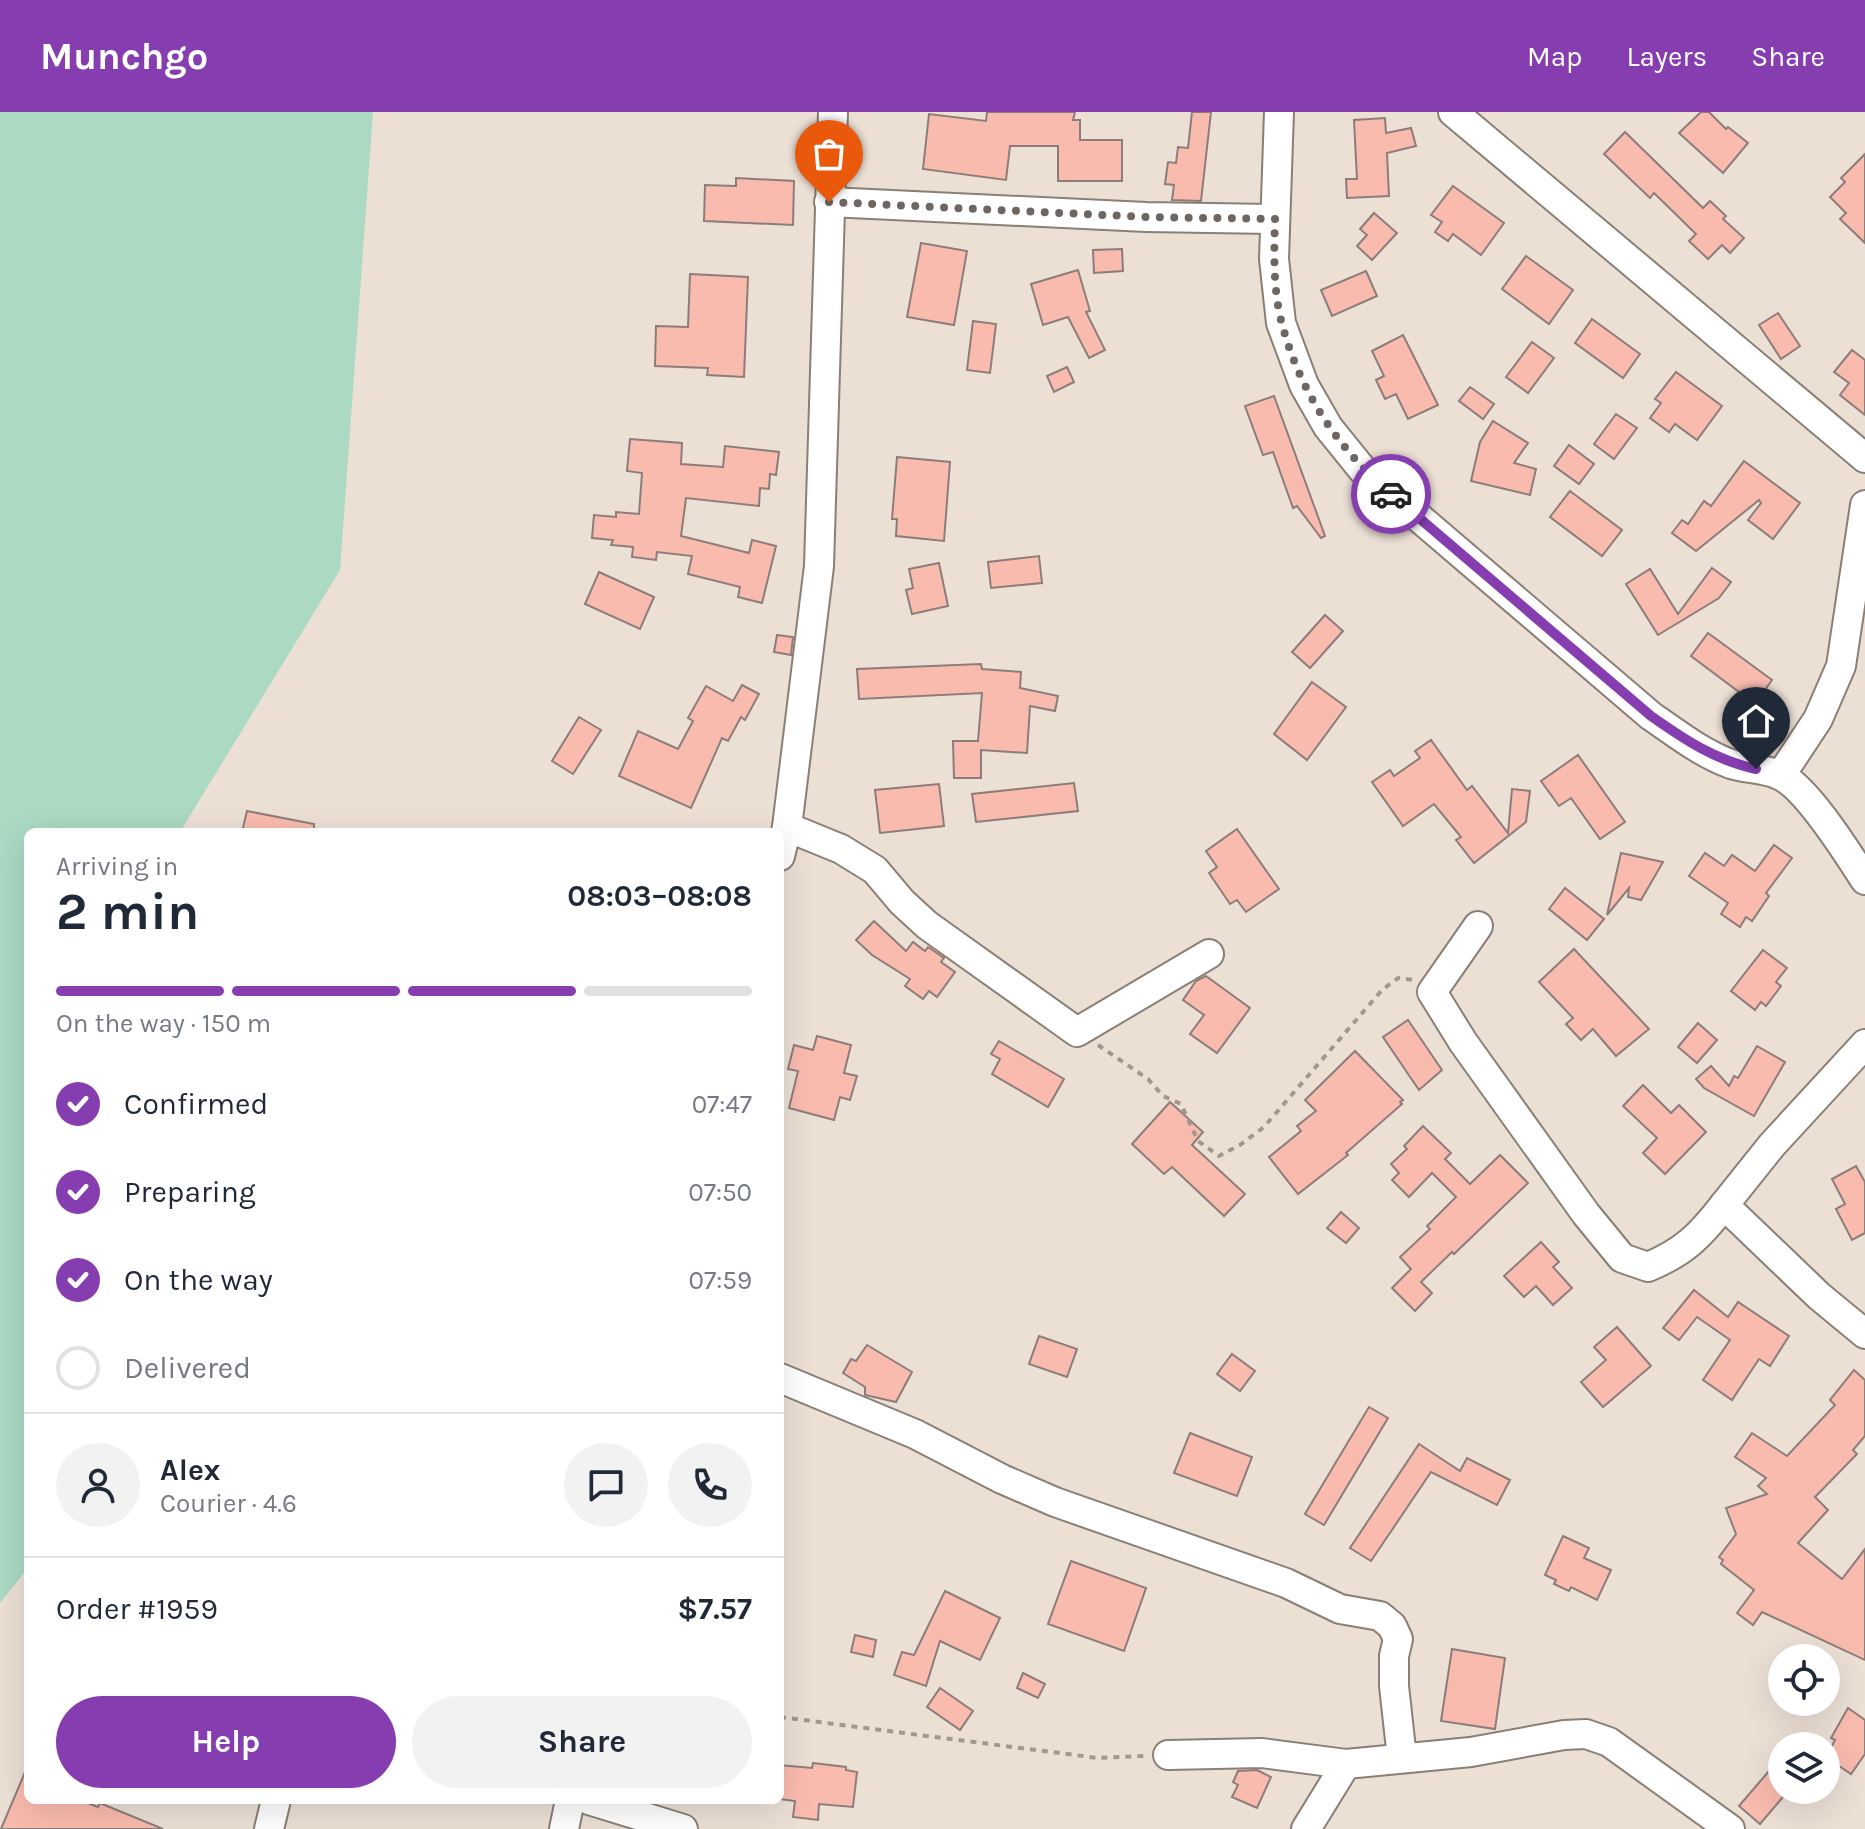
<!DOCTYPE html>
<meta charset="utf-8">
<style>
:root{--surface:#fff;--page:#f2f2f3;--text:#1f2937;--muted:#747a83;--line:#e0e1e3;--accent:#863daf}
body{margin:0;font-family:Karla,sans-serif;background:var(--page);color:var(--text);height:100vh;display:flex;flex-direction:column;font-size:30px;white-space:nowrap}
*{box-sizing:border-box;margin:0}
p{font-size:26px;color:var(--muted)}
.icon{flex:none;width:44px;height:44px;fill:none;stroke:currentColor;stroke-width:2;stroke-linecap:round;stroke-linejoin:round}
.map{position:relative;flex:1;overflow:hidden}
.drawer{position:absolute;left:24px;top:716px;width:760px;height:976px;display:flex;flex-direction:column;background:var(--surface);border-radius:12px;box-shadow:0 8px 32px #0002}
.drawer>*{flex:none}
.tools{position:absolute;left:1768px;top:1532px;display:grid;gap:16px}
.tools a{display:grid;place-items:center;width:72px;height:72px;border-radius:50%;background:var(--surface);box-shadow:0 8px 32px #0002;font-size:40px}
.pin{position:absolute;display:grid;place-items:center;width:68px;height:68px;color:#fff;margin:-82px -34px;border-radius:50% 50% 50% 0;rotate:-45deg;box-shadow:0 0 8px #0007}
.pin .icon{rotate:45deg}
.courier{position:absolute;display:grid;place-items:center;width:80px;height:80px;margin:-40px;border:6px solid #863daf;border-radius:50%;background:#fff;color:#222;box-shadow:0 2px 10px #0007}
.head em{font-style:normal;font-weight:700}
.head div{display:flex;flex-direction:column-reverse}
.head{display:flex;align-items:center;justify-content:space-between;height:136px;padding:0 32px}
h1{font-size:52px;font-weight:700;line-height:60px}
.bar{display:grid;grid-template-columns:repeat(4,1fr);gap:12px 8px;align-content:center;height:96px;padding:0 32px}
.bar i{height:10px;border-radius:6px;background:var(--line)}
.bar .selected{background:var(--accent)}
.bar p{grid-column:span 4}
.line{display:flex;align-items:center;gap:20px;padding:0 32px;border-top:2px solid var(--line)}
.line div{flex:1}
.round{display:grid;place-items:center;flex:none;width:84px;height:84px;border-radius:42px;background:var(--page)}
ol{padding:0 32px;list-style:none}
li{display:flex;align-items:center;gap:24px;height:88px}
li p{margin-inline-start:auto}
li .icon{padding:8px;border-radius:50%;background:var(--accent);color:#fff;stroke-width:4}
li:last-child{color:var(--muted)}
li i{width:44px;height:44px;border:4px solid var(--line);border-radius:50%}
.primary-button{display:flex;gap:16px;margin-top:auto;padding:16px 32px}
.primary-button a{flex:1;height:92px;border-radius:48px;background:var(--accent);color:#fff;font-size:32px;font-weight:700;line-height:92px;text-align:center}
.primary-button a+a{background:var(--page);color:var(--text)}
header{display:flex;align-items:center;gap:48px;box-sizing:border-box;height:112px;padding:0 40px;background:var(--accent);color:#fff}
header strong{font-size:38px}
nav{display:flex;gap:44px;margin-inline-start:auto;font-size:28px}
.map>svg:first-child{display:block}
.green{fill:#abd9c2}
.building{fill:#fabbaf;stroke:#8c7d7a;stroke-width:2}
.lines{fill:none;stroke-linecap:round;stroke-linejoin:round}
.minor-casing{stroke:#8a7f75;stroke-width:32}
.path{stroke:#a1988f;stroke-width:4;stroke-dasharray:6 6;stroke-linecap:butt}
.minor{stroke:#fff;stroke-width:28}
.done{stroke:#6e6660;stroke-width:8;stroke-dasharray:0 14.4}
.route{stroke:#863daf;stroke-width:10}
</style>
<header>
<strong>Munchgo</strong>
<nav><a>Map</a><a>Layers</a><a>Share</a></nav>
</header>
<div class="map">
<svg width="1865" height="1717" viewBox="0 0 1865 1717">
<rect width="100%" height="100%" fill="#ece0d5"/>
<path class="green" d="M0 0H373L340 458 180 720H28V1456L0 1491Z"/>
<g class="building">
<path d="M987 0H1075L1073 8H1080V28H1122V69H1058V34H1010L1006 68 923 57 929 2 986 9Z"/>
<path d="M1192 0H1211L1201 89 1172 88 1174 73 1165 72 1168 50 1176 51 1178 35 1188 36Z"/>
<path d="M1701 0H1709L1726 17 1728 15 1748 31 1723 61 1679 21Z"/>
<path d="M1385 6 1386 21 1411 16 1416 34 1387 41 1389 84 1347 86 1346 67H1357L1354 8Z"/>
<path d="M1625 20 1703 96 1710 89 1726 104 1723 107 1744 126 1730 141 1722 133 1708 147 1689 129 1696 122 1654 81 1650 86 1604 42Z"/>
<path d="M1865 42V131L1840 107 1846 101 1830 85 1845 70 1841 66Z"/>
<path d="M736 66 794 69 793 113 704 109 705 73 736 74Z"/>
<path d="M1453 74 1504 111 1481 143 1453 122 1448 129 1435 120 1442 110 1431 103Z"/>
<path d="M1374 101 1397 121 1372 148 1357 134 1367 123 1360 117Z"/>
<path d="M921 131 967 139 954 213 907 205Z"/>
<path d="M1122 137 1123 159 1094 161 1093 138Z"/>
<path d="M1526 144 1573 178 1549 212 1502 177Z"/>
<path d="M1078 158 1090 199 1086 200 1105 238 1089 246 1068 205 1043 213 1031 172Z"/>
<path d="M1366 159 1377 184 1332 204 1321 178Z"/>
<path d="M690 162 748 165 744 265 707 263 708 256 655 254 656 214 688 215Z"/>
<path d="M1778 201 1800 234 1781 247 1759 213Z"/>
<path d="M1592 207 1640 242 1623 266 1575 231Z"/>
<path d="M973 209 996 212 990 261 967 258Z"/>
<path d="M1403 223 1438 293 1408 307 1396 282 1385 287 1376 268 1384 264 1372 239Z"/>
<path d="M1532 230 1554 246 1528 281 1506 265Z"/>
<path d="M1852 238 1865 248V303L1840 283 1849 271 1834 260Z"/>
<path d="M1067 255 1074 270 1054 280 1047 264Z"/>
<path d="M1676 260 1722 294 1697 328 1675 312 1669 320 1650 306 1661 291 1655 287Z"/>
<path d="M1470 275 1494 292 1483 307 1459 289Z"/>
<path d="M1274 284 1325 424 1321 426 1297 394 1293 396 1273 340 1263 343 1245 294Z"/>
<path d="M1616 302 1637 316 1614 347 1594 332Z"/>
<path d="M1493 309 1528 331 1514 351 1536 357 1530 383 1471 369 1480 330Z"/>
<path d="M630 327 682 331 681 352 723 355 725 334 779 340 776 363 770 362 769 377 760 376 759 394 686 386 681 424 749 441 752 428 776 434 762 491 738 485 740 475 688 462 692 444 657 440 656 448 632 445 633 435 611 433 613 428 592 426 594 403 616 405V400L639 402 642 361 627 359Z"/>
<path d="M1569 333 1594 352 1579 372 1554 354Z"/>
<path d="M897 345 950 350 944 429 896 424 897 407H892Z"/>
<path d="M1744 349 1800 391 1773 427 1748 408 1761 391 1759 388 1696 439 1672 421 1682 408 1688 412 1704 389 1711 394Z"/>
<path d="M1570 379 1622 418 1602 444 1550 405Z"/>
<path d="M1039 444 1042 471 991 476 988 450Z"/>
<path d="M939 451 948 494 912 502 906 478 913 476 909 457Z"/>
<path d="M1712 456 1731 470 1719 486 1658 523 1626 472 1650 457 1678 502Z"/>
<path d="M599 460 654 485 640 517 585 492Z"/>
<path d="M1325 503 1343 519 1310 556 1292 540Z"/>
<path d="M1708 521 1772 568 1755 592 1691 544Z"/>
<path d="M777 523 793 525 791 543 774 540Z"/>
<path d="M981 552 982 557 1021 560 1020 576 1058 584 1055 599 1030 594 1027 641 981 638V666H954L953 629H978L982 581 859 587 857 557Z"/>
<path d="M1312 570 1346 595 1307 648 1274 622Z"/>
<path d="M742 573 759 582 745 608 741 605 728 629 722 626 691 696 619 664 638 619 678 637 693 609 688 606 706 574 733 589Z"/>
<path d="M579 605 601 618 573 662 552 649Z"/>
<path d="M1760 610 1761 626 1730 629 1729 613Z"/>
<path d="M1431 628 1467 678 1472 674 1508 721 1512 677 1530 679 1526 710 1474 751 1456 728 1461 725 1434 692 1403 714 1372 670 1390 658 1394 664 1420 646 1415 639Z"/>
<path d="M1578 643 1625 710 1600 727 1571 686 1559 694 1541 669Z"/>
<path d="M1074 671 1078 699 976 710 972 682Z"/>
<path d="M939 672 944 714 880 721 875 678Z"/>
<path d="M247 699 314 712V720H242Z"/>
<path d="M1237 717 1279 777 1246 800 1237 788 1230 792 1209 761 1217 755 1206 739Z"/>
<path d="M1774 733 1792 746 1766 781 1769 784 1752 809 1746 805 1740 815 1721 802 1728 791 1689 764 1705 741 1724 754 1732 743 1755 759Z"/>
<path d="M1621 741 1663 750 1641 788 1628 785 1629 776 1607 803Z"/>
<path d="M1565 776 1604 807 1587 828 1549 797Z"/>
<path d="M874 809 906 839 913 830 925 839 928 835 944 846 941 850 955 860 937 885 929 879 923 887 905 874 910 867 872 843 856 828Z"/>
<path d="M1574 837 1649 917 1616 944 1593 917 1581 928 1566 912 1573 906 1539 870Z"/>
<path d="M1763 838 1787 856 1776 870 1781 874 1766 894 1761 890 1755 898 1731 879Z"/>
<path d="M1206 864 1250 896 1217 941 1190 922 1204 903 1183 888 1196 869Z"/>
<path d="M1408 908 1442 958 1419 978 1383 925Z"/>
<path d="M1698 911 1717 928 1697 951 1678 935Z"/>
<path d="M817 924 851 933 844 961 857 964 850 988 840 985 834 1008 789 996 798 959 788 957 794 933 813 938Z"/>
<path d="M999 929 1064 967 1048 995 992 962 1000 947 991 942Z"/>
<path d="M1757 934 1785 950 1754 1004 1704 976 1696 967 1711 954 1729 974 1734 964 1738 966Z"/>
<path d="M1355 939 1403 988 1400 990 1402 992 1346 1041 1348 1043 1298 1082 1269 1045 1301 1019 1297 1014 1316 999 1305 988Z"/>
<path d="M1643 973 1671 1001 1679 993 1706 1020 1665 1062 1643 1041 1657 1026 1623 994Z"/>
<path d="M1170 990 1203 1020 1192 1033 1245 1082 1224 1104 1172 1055 1164 1062 1132 1032Z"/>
<path d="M1423 1014 1451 1041 1445 1047 1470 1072 1500 1043 1528 1071 1454 1142 1452 1140 1421 1170 1432 1181 1415 1199 1392 1176 1411 1157 1400 1145 1430 1117 1427 1114 1456 1085 1432 1061 1409 1085 1392 1068 1399 1061 1391 1052 1407 1037 1404 1034Z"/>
<path d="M1856 1054 1865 1070V1121L1852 1128 1836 1097 1845 1092 1832 1067Z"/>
<path d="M1341 1100 1359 1116 1346 1131 1327 1116Z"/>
<path d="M1541 1130 1559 1150 1553 1155 1572 1176 1553 1193 1536 1174 1524 1185 1504 1164Z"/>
<path d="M1694 1178 1728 1205 1738 1190 1789 1224 1770 1254 1759 1247 1732 1288 1703 1268 1730 1228 1697 1205 1679 1228 1663 1216Z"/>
<path d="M1617 1215 1651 1254 1603 1295 1581 1270 1606 1248 1594 1235Z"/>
<path d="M1039 1224 1077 1237 1067 1265 1029 1252Z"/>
<path d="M867 1233 912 1260 896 1290 865 1283V1275L843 1261 851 1247 856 1249Z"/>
<path d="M1232 1242 1255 1259 1240 1279 1217 1262Z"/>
<path d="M1854 1258 1865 1268V1324L1853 1338 1857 1342 1815 1385 1828 1398 1798 1431 1842 1467 1865 1437V1548L1762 1500 1753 1513 1737 1501 1754 1478 1721 1452 1723 1448 1719 1445 1736 1422 1726 1396 1767 1382 1758 1374 1766 1366 1735 1345 1752 1321 1787 1344 1835 1293 1830 1288Z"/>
<path d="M1369 1295 1388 1306 1324 1413 1305 1402Z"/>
<path d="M1190 1321 1252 1345 1237 1384 1174 1361Z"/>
<path d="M1419 1332 1460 1359 1467 1346 1510 1368 1497 1393 1431 1360 1371 1449 1350 1436Z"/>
<path d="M1563 1424 1589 1436 1584 1446 1611 1458 1597 1488 1571 1475 1569 1479 1554 1472 1556 1468 1545 1463Z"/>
<path d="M1071 1449 1146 1476 1124 1539 1048 1512Z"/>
<path d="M945 1479 1000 1506 980 1548 940 1529 926 1574 894 1563 902 1540 914 1543Z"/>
<path d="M855 1523 876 1528 873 1545 851 1540Z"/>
<path d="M1452 1537 1505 1546 1495 1617 1441 1609Z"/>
<path d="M1023 1561 1045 1572 1038 1586 1017 1576Z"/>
<path d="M940 1576 973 1599 960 1618 927 1595Z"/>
<path d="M1848 1596 1865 1608V1642L1851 1662 1826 1645 1835 1628 1831 1626Z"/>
<path d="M813 1651 846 1655V1658L857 1660 853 1695 819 1692 818 1708 793 1705 795 1689 780 1687V1653L812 1656Z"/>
<path d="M28 1653V1688H80L98 1695 100 1691 163 1717H1Z"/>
<path d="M1257 1658 1271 1665 1257 1696 1232 1685 1238 1673 1233 1670 1238 1659Z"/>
<path d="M1769 1659 1782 1670V1678H1789L1760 1712 1739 1694Z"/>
</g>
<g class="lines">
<g class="minor-casing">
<g id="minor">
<path d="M1279 0 1274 147 1281 211 1304 273 1328 315 1362 357 1651 604C1676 621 1701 641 1731 652 1746 657 1764 656 1779 663 1806 674 1849 743 1865 768"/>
<path d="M1453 0 1865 346"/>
<path d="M829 90 1146 105 1275 107"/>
<path d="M1781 663 1818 607 1841 554 1865 393"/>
<path d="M787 715 841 737 875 758 902 790 927 813 1077 920 1209 842"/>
<path d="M780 744 787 715 819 454 833 0"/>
<path d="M1478 814 1432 880 1463 930 1586 1102 1622 1146 1648 1155C1684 1140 1700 1124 1724 1093"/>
<path d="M1865 932 1772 1033 1724 1093 1819 1184 1865 1222"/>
<path d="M780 1266 915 1322 1002 1367 1055 1390 1286 1471 1340 1497 1380 1504 1392 1514 1398 1527 1394 1544V1574L1402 1646"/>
<path d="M1168 1643 1262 1641 1346 1652"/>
<path d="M589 1688 683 1717"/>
<path d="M269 1717 276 1688"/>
<path d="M564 1717 570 1688"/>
<path d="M1306 1717 1346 1652 1471 1640 1564 1623 1586 1622 1609 1630 1730 1717"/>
</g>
</g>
<g class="path">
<path d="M1098 933 1148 967 1163 984 1181 992 1198 1029 1219 1044 1240 1033 1264 1015 1382 878 1398 866 1414 868"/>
<path d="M780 1605 1098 1646 1146 1644"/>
</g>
<use href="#minor" class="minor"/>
</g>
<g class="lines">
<path class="done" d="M829 90 1146 105 1275 107C1274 141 1273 179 1282 212 1300 280 1338 337 1391 382"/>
<path class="route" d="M1391 382 1651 604C1685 628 1715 648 1756 657"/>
</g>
</svg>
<div class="tools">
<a><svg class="icon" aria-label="locate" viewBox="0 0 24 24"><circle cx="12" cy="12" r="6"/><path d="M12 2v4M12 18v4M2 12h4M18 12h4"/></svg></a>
<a><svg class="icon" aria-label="layers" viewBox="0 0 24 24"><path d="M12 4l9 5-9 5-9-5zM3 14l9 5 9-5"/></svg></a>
</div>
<div class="pin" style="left:829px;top:90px;background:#ea580c"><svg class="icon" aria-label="bag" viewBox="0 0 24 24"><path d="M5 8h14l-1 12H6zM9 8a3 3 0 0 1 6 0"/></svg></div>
<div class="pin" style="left:1756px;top:657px;background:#1f2937"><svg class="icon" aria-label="home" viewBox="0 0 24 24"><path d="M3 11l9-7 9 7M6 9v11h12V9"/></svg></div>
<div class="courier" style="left:1391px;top:382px"><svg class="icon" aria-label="car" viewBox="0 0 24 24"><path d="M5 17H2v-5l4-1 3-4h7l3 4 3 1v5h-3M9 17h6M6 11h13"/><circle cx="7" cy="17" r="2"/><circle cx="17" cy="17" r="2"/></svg></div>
<section class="drawer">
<div class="head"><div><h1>2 min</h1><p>Arriving in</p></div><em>08:03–08:08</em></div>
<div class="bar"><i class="selected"></i><i class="selected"></i><i class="selected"></i><i></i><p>On the way · 150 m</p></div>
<ol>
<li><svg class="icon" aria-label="check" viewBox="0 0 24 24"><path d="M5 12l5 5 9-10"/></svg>Confirmed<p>07:47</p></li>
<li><svg class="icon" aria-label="check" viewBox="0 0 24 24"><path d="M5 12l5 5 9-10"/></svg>Preparing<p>07:50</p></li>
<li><svg class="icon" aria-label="check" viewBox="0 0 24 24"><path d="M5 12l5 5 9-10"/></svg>On the way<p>07:59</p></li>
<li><i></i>Delivered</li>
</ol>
<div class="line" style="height:144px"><a class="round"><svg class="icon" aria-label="person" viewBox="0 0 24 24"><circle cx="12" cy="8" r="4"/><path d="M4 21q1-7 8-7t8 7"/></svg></a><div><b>Alex</b><p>Courier · 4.6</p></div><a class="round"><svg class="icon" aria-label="chat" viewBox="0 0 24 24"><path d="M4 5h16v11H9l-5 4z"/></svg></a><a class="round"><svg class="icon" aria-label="phone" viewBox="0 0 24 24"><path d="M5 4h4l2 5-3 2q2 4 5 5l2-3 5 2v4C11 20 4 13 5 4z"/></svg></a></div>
<div class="line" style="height:104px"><div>Order #1959</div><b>$7.57</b></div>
<div class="primary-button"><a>Help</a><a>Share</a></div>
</section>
</div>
